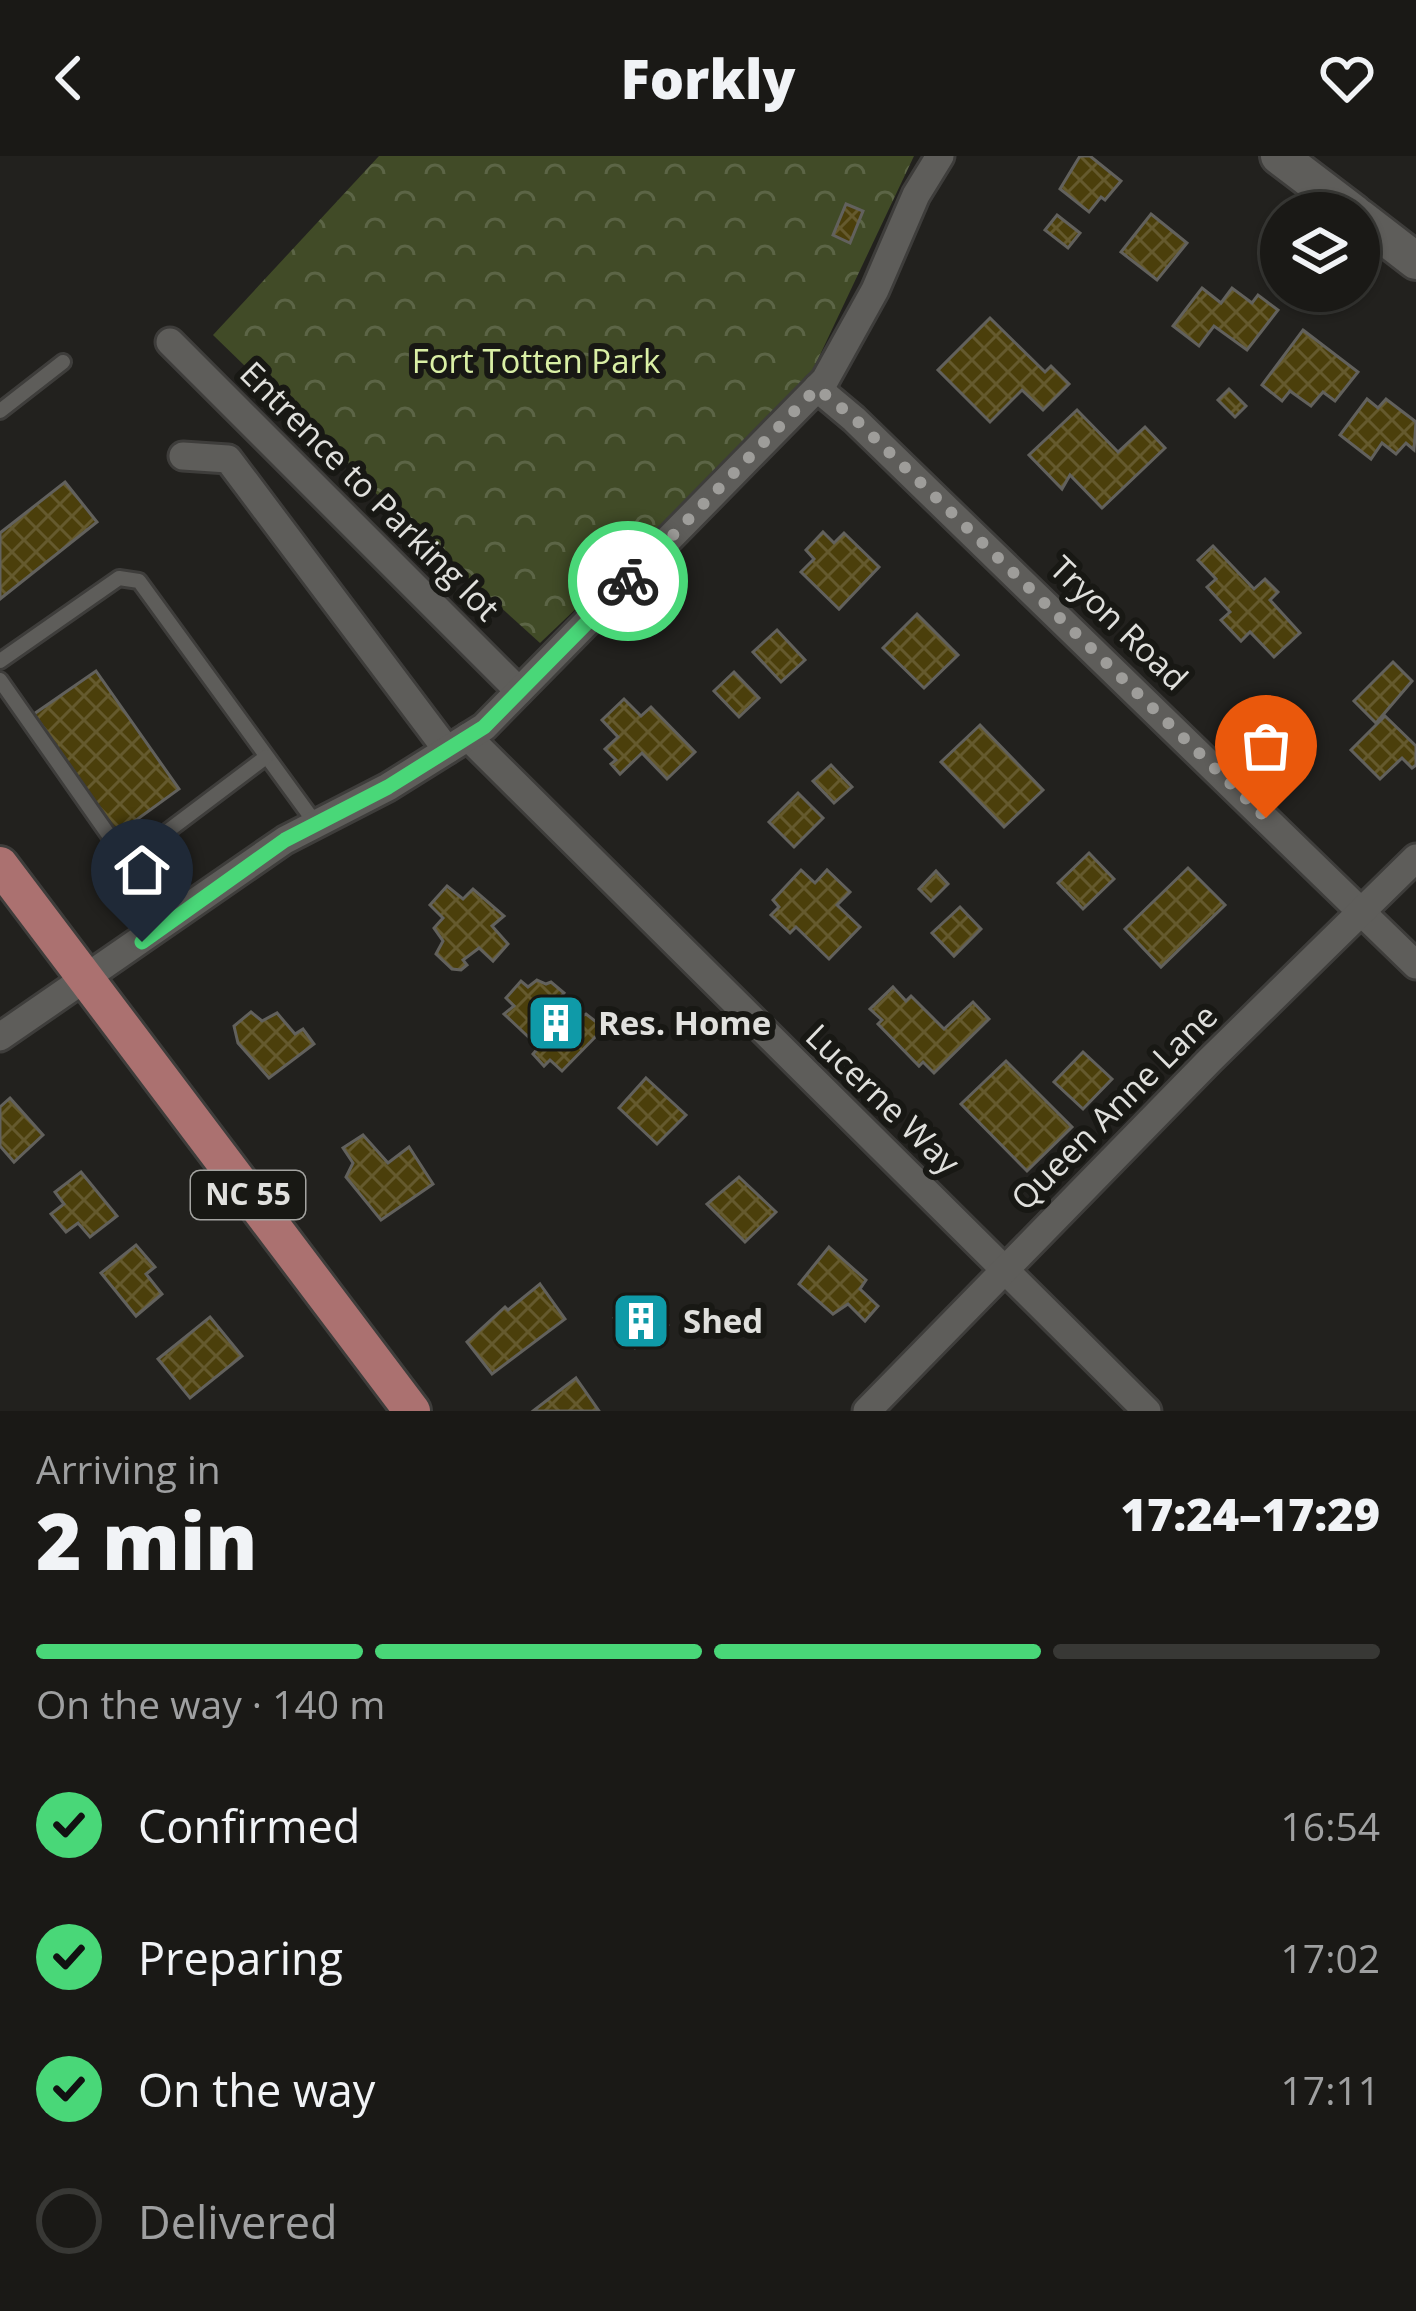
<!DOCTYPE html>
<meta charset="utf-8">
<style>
:root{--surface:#1a1916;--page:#23221f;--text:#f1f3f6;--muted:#9fa0a1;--line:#383835;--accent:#49d778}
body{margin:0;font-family:"Open Sans",sans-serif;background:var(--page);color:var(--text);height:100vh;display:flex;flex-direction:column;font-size:45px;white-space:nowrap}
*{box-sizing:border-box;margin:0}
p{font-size:39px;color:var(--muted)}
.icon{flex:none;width:66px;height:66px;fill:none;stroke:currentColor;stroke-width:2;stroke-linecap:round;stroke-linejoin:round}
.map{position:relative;height:1255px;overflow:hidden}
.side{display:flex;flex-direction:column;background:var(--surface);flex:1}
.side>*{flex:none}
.tools{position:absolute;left:1260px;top:36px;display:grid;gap:24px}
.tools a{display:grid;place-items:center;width:120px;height:120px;border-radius:50%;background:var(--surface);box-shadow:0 3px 9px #0004,0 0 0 3px var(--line);font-size:60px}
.pin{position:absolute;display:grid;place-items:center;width:102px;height:102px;color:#fff;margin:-123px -51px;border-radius:50% 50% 50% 0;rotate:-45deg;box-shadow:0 0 12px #0007}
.pin .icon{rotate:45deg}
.courier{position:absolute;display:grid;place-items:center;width:120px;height:120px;margin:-60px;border:9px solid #49d778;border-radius:50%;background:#fff;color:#222;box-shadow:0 3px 15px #0007}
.overview em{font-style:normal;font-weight:800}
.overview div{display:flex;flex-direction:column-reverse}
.overview{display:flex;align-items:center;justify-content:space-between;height:204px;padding:0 36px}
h1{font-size:78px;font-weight:800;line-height:90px}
.bar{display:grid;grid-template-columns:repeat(4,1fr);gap:18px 12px;align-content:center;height:144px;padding:0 36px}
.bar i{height:15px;border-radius:9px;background:var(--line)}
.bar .current{background:var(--accent)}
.bar p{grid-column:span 4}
ol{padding:0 36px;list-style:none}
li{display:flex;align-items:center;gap:36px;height:132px}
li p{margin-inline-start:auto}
li .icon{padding:12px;border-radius:50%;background:var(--accent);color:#111;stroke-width:4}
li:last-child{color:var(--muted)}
li i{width:66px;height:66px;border:6px solid var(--line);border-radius:50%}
header{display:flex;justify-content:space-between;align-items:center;height:156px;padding:0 36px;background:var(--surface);font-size:54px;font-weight:800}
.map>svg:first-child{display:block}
.forest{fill:url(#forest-crowns)}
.building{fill:url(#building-cross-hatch);stroke:#62615d;stroke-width:3}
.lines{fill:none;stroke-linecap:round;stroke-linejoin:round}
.lane-casing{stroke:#3e3d3b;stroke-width:20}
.street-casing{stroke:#3e3d3b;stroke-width:33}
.secondary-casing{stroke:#3e3d3b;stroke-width:42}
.primary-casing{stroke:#3e3d3b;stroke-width:42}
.lane{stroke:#5e5d5a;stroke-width:14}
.street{stroke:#5e5d5a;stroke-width:27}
.secondary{stroke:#5e5d5a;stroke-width:36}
.primary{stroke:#ab7170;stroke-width:36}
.done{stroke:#9e9d9a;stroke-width:12;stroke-dasharray:0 21.6}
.route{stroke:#49d778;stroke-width:15}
.labels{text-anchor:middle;stroke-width:12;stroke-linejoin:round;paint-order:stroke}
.shield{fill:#181814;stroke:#a4a4a1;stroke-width:3}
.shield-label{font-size:30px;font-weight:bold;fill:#e0e0dd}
.park-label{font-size:33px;fill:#d9efa5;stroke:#181814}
.street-label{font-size:33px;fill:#e0e0dd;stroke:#181814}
.poi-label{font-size:33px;font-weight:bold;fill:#e0e0dd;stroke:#181814;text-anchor:start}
</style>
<header><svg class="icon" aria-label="back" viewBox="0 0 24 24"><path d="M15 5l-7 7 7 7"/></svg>Forkly<svg class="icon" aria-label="heart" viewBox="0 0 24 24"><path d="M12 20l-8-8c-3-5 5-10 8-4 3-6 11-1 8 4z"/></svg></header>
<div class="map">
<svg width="1416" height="1255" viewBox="0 0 1416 1255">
<defs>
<pattern id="forest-crowns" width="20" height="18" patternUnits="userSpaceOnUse" patternTransform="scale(3)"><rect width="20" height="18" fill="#414b27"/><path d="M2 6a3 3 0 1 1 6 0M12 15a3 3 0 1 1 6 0" fill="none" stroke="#5c6546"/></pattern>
<pattern id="building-cross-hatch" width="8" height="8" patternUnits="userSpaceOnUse" patternTransform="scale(3)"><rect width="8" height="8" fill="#4b3f0b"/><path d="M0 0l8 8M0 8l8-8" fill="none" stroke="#655a2e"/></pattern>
</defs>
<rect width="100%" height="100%" fill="#22211e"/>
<path class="forest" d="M379 0H914L810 220 748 289 540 487 390 351 213 179Z"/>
<g class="building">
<path d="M1080 0H1090L1121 25 1105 44 1101 41 1089 56 1060 33Z"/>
<path d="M846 48 863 55 850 87 833 79Z"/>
<path d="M1151 58 1187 87 1157 124 1121 96Z"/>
<path d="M1057 59 1080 77 1068 92 1045 74Z"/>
<path d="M1202 132 1221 147 1232 132 1252 147 1258 139 1278 154 1247 194 1214 170 1199 190 1173 170Z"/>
<path d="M990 162 1045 216 1051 210 1069 228 1043 254 1022 234 990 266 938 214Z"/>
<path d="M1303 174 1358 216 1335 245 1323 236 1311 250 1290 235 1282 245 1262 229Z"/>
<path d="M1229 233 1246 250 1235 261 1218 244Z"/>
<path d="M1367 243 1378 252 1386 243 1416 266 1414 294 1406 287 1396 298 1382 287 1371 303 1340 279Z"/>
<path d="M1077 254 1118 296 1145 271 1165 292 1102 352 1070 319 1062 333 1029 299Z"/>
<path d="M65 326 97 366 0 443V377Z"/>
<path d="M823 376 834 387 844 377 879 411 839 453 801 416 814 403 806 394Z"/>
<path d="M1213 390 1254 433 1265 423 1278 436 1270 444 1300 477 1274 501 1250 476 1241 485 1221 464 1230 456 1207 431 1216 423 1198 404Z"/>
<path d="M917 458 958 499 924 532 883 492Z"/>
<path d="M777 474 805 504 781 526 753 496Z"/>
<path d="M1393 506 1412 525 1376 567 1354 545Z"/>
<path d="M96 515 179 633 117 678 34 558Z"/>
<path d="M734 516 759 542 739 561 714 535Z"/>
<path d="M624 543 641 560 651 551 695 596 667 623 642 597 620 618 611 608 616 604 605 593 618 581 602 564Z"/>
<path d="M1385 560 1416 590V609L1412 612 1402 602 1380 623 1351 594Z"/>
<path d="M980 569 1043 634 1004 671 941 606Z"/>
<path d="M831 609 852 631 834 647 813 625Z"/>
<path d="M798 637 823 662 794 691 769 666Z"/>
<path d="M1089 697 1114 723 1083 753 1058 727Z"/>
<path d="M1188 712 1225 749 1161 811 1125 773Z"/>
<path d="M801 714 815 727 827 714 850 736 837 749 860 771 829 803 796 771 790 777 771 759 779 751 773 744Z"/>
<path d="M936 715 948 728 931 745 919 733Z"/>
<path d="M447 730 463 743 473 733 504 760 492 770 508 788 493 805 479 792 463 804 467 809 461 814 452 813 436 798 443 785 434 772 443 762 430 749Z"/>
<path d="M960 751 981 773 954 800 932 777Z"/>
<path d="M537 824 546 828 551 826 564 837 557 845 577 863 586 858 604 872 562 915 550 904 544 910 533 898 539 891 504 858 514 850 506 842 521 825 528 831Z"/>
<path d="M893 831 906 845 911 840 944 873 973 846 989 863 934 917 923 906 919 910 878 868 882 864 870 853Z"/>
<path d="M251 856 262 865 277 857 295 878 303 873 314 888 269 922 238 887 234 870Z"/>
<path d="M1083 896 1112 923 1083 953 1054 926Z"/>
<path d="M1006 905 1072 971 1027 1015 961 948Z"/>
<path d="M646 922 686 959 657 988 619 952Z"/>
<path d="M10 942 43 979 14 1006 0 990V951Z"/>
<path d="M363 979 388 1007 409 991 433 1028 381 1064 346 1021 353 1007 343 992Z"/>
<path d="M81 1016 117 1060 90 1081 78 1067 66 1076 51 1058 64 1048 55 1036Z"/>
<path d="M739 1021 776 1056 745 1086 707 1048Z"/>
<path d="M136 1089 155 1111 146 1118 162 1138 136 1160 101 1117Z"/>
<path d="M829 1091 866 1124 860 1133 878 1150 865 1165 848 1148 833 1158 799 1128Z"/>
<path d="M540 1128 565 1163 492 1218 467 1186 505 1151 508 1154Z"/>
<path d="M648 1141 668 1169 635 1192 614 1162Z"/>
<path d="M210 1161 242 1200 190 1242 158 1203Z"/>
<path d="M576 1222 599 1255H533Z"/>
</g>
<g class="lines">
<g class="lane-casing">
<g id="lane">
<path d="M0 255 63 206"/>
<path d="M0 505 119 422 139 425 316 668"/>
<path d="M0 524 169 765"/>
<path d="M128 705 266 601"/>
</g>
</g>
<g class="street-casing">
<g id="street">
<path d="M170 186 519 535"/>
<path d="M817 232 854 263 1416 809"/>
<path d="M183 300 228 303 447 594"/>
<path d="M468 581 1147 1255"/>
<path d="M0 881 285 684 388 631 484 571 825 224 875 134 916 39 940 0"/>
<path d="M867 1255 1210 904 1416 702"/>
</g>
</g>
<g class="secondary-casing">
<g id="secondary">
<path d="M1279 0 1354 57"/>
<path d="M1359 61 1416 105"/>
</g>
</g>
<g class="primary-casing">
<path id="primary" d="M0 709 412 1255"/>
</g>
<use href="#lane" class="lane"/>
<use href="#street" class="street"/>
<use href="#secondary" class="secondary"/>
<use href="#primary" class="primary"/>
</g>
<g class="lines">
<path class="done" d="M628 425 817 232 854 262 1266 662"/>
<path class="route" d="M142 786 285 684 388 631 484 571 628 425"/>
</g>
<defs>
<g id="building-square" transform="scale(3)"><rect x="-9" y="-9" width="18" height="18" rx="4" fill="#0f9aa8" stroke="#181814"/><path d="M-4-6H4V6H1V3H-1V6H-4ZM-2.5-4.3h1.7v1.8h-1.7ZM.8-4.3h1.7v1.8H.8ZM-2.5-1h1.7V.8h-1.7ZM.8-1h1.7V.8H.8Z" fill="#fff"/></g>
</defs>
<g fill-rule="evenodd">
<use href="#building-square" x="556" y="867"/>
<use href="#building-square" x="641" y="1165"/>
</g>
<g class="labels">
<rect class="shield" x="191" y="1015" width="114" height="48" rx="9"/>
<g class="shield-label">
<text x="248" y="1049">NC 55</text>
</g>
<g class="park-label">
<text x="536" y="217">Fort Totten Park</text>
</g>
<g class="street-label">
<text transform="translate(370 335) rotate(45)" y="12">Entrence to Parking lot</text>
<text transform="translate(1119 467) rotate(44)" y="12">Tryon Road</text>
<text transform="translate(883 943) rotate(44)" y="12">Lucerne Way</text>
<text transform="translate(1114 951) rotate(-45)" y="12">Queen Anne Lane</text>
</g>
<g class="poi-label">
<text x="598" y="879">Res. Home</text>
<text x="683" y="1177">Shed</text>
</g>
</g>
</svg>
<div class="tools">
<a><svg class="icon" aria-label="layers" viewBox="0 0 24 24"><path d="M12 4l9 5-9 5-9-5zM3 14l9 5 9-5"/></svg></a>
</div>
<div class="pin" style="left:1266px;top:662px;background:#ea580c"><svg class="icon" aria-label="bag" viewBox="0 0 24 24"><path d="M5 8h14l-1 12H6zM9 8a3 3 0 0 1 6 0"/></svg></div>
<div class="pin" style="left:142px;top:786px;background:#1f2937"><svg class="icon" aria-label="home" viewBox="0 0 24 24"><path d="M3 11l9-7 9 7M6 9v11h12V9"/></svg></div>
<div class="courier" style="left:628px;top:425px"><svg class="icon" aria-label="bike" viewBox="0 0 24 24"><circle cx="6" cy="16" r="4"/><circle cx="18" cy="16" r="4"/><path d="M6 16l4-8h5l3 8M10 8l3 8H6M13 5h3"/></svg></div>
</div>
<section class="side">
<div class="overview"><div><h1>2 min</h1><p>Arriving in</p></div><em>17:24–17:29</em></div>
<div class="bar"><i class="current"></i><i class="current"></i><i class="current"></i><i></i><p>On the way · 140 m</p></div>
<ol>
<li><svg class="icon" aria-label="check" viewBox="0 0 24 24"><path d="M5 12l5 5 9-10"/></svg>Confirmed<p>16:54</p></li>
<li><svg class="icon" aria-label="check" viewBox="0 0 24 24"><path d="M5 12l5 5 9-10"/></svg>Preparing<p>17:02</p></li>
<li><svg class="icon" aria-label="check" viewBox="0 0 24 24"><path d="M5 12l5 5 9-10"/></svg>On the way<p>17:11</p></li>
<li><i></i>Delivered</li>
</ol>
</section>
